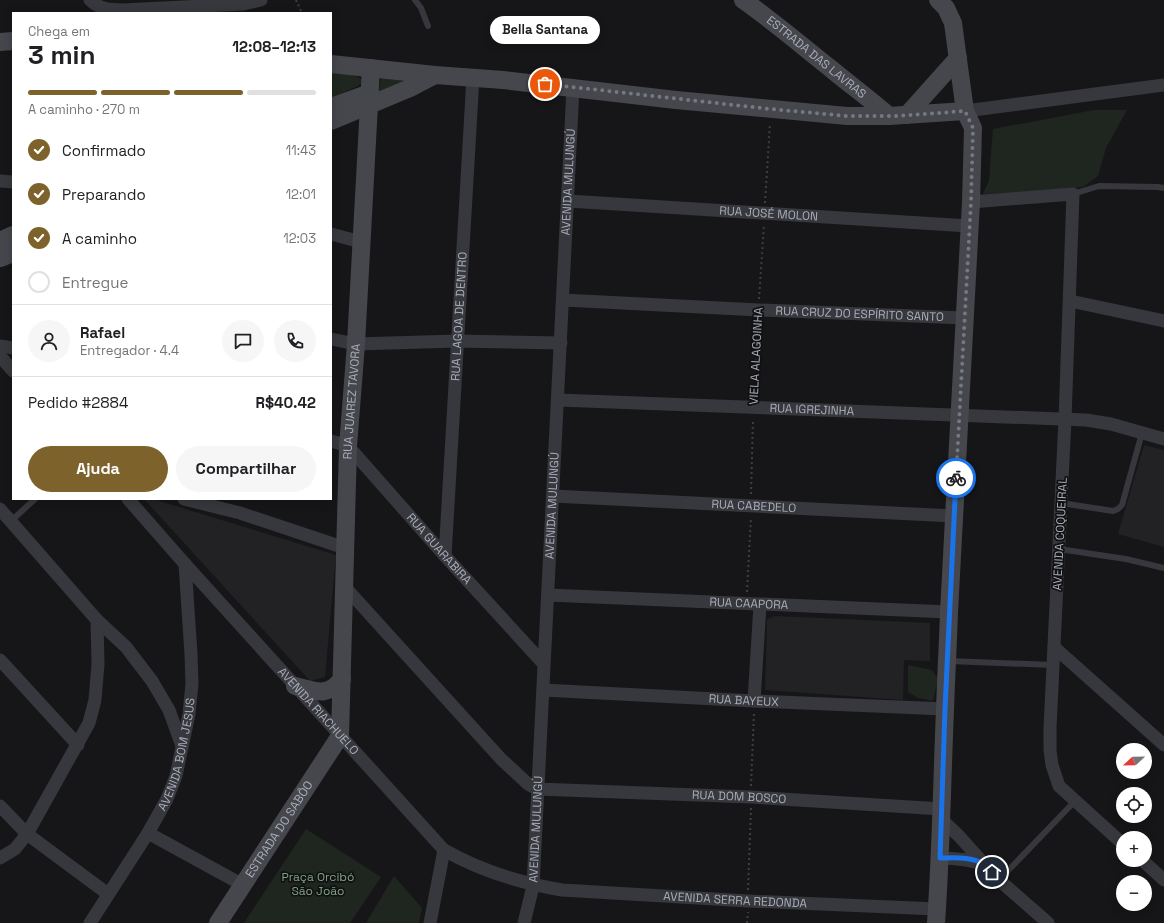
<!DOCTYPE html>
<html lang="pt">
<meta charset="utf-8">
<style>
:root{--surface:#fff;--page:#f6f6f6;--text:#202124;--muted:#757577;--line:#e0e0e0;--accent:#7e622b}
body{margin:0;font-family:"Space Grotesk",sans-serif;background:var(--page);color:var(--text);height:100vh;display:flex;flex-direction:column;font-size:15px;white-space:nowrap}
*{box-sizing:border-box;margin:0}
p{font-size:13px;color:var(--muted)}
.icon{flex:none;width:22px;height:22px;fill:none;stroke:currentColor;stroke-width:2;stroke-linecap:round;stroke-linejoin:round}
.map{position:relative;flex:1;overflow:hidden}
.panel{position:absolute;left:12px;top:12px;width:320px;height:488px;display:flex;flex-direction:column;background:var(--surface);border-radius:0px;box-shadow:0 2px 10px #0003}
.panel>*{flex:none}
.needle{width:26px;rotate:248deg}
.buttons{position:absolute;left:1116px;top:743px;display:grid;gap:8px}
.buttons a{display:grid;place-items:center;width:36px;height:36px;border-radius:50%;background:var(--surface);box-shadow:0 2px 10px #0003;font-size:20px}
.pin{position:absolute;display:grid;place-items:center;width:34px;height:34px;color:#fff;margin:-17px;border:2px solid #fff;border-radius:50%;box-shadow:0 1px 4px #0007}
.courier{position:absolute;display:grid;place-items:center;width:40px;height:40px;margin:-20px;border:3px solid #1a73e8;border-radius:50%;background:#fff;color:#222;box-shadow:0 1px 5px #0007}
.bubble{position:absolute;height:28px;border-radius:14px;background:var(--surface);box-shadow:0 2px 10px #0003;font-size:13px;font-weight:700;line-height:28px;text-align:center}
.headline em{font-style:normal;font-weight:700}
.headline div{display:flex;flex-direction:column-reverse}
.headline{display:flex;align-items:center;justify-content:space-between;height:68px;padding:0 16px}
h1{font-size:26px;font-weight:700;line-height:30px}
.bar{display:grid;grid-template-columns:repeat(4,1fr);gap:6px 4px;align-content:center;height:48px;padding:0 16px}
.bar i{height:5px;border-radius:3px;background:var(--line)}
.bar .active{background:var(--accent)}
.bar p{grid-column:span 4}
.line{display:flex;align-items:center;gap:10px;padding:0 16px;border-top:1px solid var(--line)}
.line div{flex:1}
.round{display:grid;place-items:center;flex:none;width:42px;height:42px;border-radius:21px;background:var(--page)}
ol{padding:0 16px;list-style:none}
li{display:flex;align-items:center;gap:12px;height:44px}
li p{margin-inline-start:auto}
li .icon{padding:4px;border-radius:50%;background:var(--accent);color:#fff;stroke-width:4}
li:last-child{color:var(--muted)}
li i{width:22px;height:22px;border:2px solid var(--line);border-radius:50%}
.action{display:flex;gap:8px;margin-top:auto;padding:8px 16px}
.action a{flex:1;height:46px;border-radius:24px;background:var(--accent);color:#fff;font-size:16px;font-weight:700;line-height:46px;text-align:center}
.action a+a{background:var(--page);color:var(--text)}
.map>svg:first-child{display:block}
.built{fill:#222225}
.green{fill:#1e261f}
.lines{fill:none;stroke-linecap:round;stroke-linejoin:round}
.path{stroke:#3d3f44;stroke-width:2;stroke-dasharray:2 3;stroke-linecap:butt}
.lane{stroke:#37383d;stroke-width:6}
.street{stroke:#37383d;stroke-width:13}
.secondary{stroke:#45474d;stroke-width:18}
.done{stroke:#757880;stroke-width:4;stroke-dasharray:0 7.2}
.route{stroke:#1a73e8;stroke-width:5}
.labels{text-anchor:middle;stroke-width:3.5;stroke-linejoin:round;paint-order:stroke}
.street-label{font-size:12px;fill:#a8adb8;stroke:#111113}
.park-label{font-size:12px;fill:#7fa381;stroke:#111113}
</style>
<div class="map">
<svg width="1164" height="923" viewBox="0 0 1164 923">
<rect width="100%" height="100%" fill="#161618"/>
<g class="built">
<path d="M1144 445 1164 450V547L1118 534Z"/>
<path d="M144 499H153L336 555 325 677 310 681Z"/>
<path d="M775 616 930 623V661L904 660 903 700 765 690 767 619Z"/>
</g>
<g class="green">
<path d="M331 72 352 74 363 80 362 83 358 86 331 98Z"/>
<path d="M381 78 405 81 381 93 379 91Z"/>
<path d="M1094 110H1127L1106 148 1098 176 1083 187 1054 190 983 194 989 180 993 129Z"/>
<path d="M908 665 932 670 938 679 933 701 918 698 908 692Z"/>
<path d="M306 829 381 877 350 923H244Z"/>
<path d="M394 876 422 908 419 923H366Z"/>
</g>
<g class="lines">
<g class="path">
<path d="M296 0 302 13"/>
<path d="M765 203 770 123"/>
<path d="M759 299 764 225"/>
<path d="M754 396 758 321"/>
<path d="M751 494 753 419"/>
<path d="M747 592 751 517"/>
<path d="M751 786 754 712"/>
<path d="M748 890 751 808"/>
<path d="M747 923 748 912"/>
</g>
<g class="lane">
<path d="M415 0 421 8 428 26"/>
<path d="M1073 194 1099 186 1158 187 1164 188"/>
<path d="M1061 503 1113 511 1118 509 1122 505 1142 433"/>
<path d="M11 521 35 499"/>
<path d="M1059 549 1126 559 1164 568"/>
<path d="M949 661 1053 665"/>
<path d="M999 880 1075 801"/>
</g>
<g class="street">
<path d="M90 0C99 9 110 10 123 10L244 4 261 0"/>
<path d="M965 111 1164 85"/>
<path d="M0 181 13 182"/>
<path id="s1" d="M568 201 969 226"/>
<path d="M971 202 1073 194 1065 419 1050 728V750L1052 765 1059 786 1123 844"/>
<path d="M331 234 361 242"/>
<path id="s2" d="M563 300 759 310 965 318"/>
<path d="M1070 301 1164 321"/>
<path d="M331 339 356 344 457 341 561 343"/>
<path d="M0 346 13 348"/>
<path d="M0 356 13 371"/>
<path id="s3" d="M558 400 1086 420 1111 424 1164 439"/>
<path id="s4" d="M331 441 348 446 445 556 543 663"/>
<path id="s5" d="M553 496 954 516"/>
<path id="s6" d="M128 499 185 564 444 850C481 871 520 883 562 890L748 901 937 909"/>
<path d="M184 499 240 513 345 548"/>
<path d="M0 509 97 620 126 647 152 681 169 710 182 746"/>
<path id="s7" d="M445 556 473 77"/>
<path id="s8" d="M344 586 501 759 528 784 537 789 751 797 942 809"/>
<path id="s9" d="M548 595 949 612"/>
<path d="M1054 647 1164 745"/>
<path d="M0 660 78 745"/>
<path id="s10" d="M543 690 754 701 945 709"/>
<path d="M754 701 760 605"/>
<path d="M0 806 27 834 108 894"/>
<path d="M148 833 243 885"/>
<path d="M0 858 15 849 27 834 89 723 95 700 98 664 97 620"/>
<path d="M939 858C955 858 970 859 985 865L959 836 941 819"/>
<path d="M1142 860 1164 880"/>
<path d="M985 865 999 880 1048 923"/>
<path id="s11" d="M90 923 148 833 167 799 176 776 189 714 192 684 191 654 185 564"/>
<path d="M430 923 444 850"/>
<path id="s12" d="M524 923 533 886 573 88"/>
</g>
<g class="secondary">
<path id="s13" d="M743 0C773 21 801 45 830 68 849 84 870 99 889 116"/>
<path d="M0 42 13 41"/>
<path d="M331 64 435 75 503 80 676 100 847 116H889L965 111"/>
<path d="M331 107 370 93"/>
<path d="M907 115 958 58"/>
<path d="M331 121 410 88 435 75"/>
<path d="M0 241 13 235"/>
<path d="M0 258 13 253"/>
<path d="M295 686C316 691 327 698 342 679"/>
<path id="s14" d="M218 923 340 736 348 446 356 344 371 68"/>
<path d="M936 923C941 852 942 781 945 710 946 677 948 645 949 612L971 202 973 128 965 111 953 23 946 8 938 0"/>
</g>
</g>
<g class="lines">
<path class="done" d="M545 84 770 109 847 116H898L965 111 973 128 971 202 956 478"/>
<path class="route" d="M956 478 945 709 940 858C953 858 973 856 985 865 988 867 990 870 992 872"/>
</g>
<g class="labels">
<g class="street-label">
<text dy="4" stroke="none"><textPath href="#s13" startOffset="93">ESTRADA DAS LAVRAS</textPath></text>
<text dy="4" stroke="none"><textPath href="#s12" startOffset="743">AVENIDA MULUNGÚ</textPath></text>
<text dy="4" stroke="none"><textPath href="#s1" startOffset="201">RUA JOSÉ MOLON</textPath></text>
<text dy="4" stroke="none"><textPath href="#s2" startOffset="297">RUA CRUZ DO ESPÍRITO SANTO</textPath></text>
<text dy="4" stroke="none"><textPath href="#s7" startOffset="240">RUA LAGOA DE DENTRO</textPath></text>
<text transform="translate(756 356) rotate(-87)" y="4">VIELA ALAGOINHA</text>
<text dy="4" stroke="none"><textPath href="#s14" startOffset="558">RUA JUAREZ TAVORA</textPath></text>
<text dy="4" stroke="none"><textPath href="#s3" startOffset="254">RUA IGREJINHA</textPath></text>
<text dy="4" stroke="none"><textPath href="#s5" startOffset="201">RUA CABEDELO</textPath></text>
<text dy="4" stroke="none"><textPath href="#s12" startOffset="419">AVENIDA MULUNGÚ</textPath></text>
<text transform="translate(1060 534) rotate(-87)" y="4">AVENIDA COQUEIRAL</text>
<text dy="4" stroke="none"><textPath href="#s4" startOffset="155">RUA GUARABIRA</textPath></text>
<text dy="4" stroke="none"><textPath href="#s9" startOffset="201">RUA CAAPORA</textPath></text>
<text dy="4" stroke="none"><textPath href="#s10" startOffset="201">RUA BAYEUX</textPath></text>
<text dy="4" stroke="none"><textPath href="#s6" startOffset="285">AVENIDA RIACHUELO</textPath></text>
<text dy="4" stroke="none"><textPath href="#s11" startOffset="192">AVENIDA BOM JESUS</textPath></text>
<text dy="4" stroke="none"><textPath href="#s8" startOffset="483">RUA DOM BOSCO</textPath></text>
<text dy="4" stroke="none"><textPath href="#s14" startOffset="112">ESTRADA DO SABÔO</textPath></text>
<text dy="4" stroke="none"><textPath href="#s12" startOffset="95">AVENIDA MULUNGÚ</textPath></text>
<text dy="4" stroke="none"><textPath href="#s6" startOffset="771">AVENIDA SERRA REDONDA</textPath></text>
</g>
<g class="park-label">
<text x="318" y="881">Praça Orcibó<tspan x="318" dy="14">São João</tspan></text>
</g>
</g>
</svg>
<div class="buttons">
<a><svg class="needle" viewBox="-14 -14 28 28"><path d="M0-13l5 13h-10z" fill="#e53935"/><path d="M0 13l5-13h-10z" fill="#757577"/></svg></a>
<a><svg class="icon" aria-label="locate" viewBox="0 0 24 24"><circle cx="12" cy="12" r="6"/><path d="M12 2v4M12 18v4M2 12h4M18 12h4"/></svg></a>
<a>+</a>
<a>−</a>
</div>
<div class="pin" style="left:545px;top:84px;background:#ea580c"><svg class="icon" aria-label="bag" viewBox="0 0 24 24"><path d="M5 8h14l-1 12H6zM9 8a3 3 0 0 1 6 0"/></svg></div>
<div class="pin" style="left:992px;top:872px;background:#1f2937"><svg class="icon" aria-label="home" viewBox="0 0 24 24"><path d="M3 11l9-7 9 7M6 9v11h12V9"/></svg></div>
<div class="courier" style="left:956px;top:478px"><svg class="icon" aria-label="bike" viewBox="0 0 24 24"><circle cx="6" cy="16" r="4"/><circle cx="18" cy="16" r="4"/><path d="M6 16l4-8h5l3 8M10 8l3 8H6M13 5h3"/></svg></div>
<div class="bubble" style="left:490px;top:16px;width:110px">Bella Santana</div>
<section class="panel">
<div class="headline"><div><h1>3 min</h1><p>Chega em</p></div><em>12:08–12:13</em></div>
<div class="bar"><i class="active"></i><i class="active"></i><i class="active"></i><i></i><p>A caminho · 270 m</p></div>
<ol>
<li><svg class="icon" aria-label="check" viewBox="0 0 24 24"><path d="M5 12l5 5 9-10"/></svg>Confirmado<p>11:43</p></li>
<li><svg class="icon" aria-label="check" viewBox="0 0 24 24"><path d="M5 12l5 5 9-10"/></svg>Preparando<p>12:01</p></li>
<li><svg class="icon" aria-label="check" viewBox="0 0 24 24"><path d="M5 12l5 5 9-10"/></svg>A caminho<p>12:03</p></li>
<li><i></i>Entregue</li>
</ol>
<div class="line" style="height:72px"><a class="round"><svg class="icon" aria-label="person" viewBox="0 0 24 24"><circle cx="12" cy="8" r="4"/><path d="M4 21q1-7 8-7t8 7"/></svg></a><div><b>Rafael</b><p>Entregador · 4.4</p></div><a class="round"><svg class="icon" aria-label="chat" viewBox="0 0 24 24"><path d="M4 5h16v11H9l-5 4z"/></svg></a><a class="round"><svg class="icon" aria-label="phone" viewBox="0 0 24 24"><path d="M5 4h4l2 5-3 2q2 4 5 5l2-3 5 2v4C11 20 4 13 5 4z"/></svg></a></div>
<div class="line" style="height:52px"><div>Pedido #2884</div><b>R$40.42</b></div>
<div class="action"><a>Ajuda</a><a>Compartilhar</a></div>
</section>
</div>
